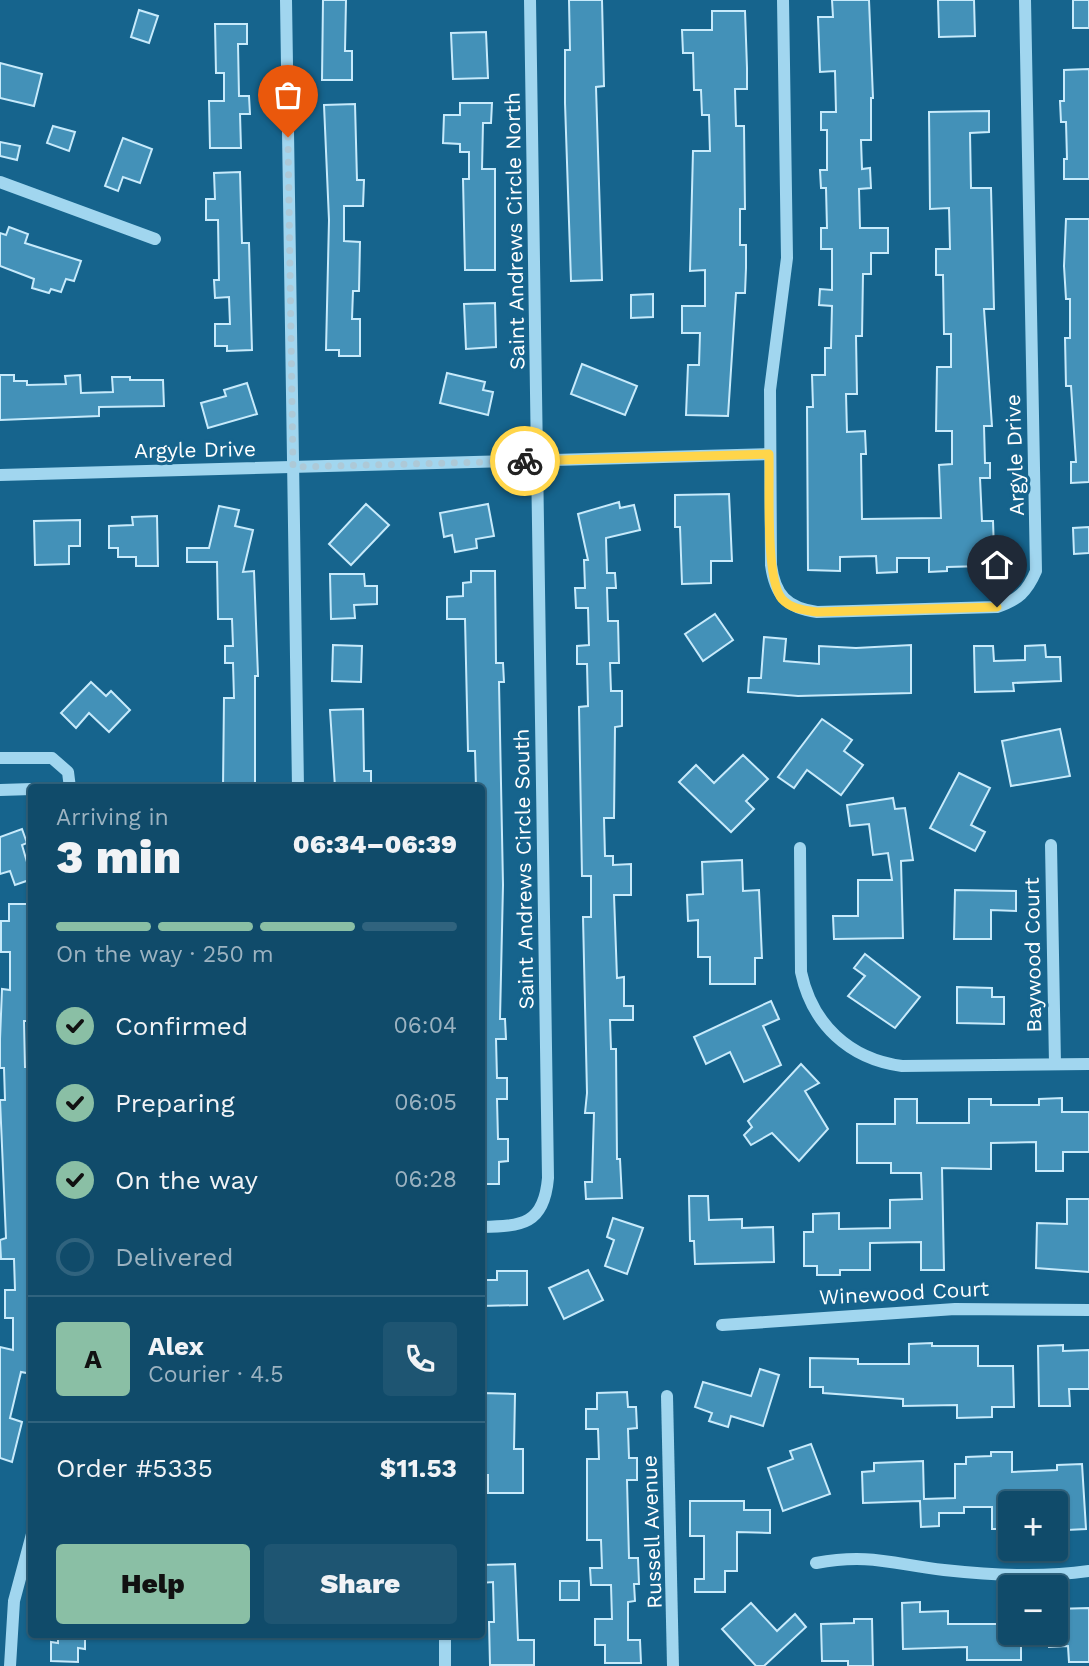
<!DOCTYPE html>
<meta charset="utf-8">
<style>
:root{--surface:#104b6a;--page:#1e5572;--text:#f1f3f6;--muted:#9cb3c1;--line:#30637e;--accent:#8abfa5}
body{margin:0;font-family:"Work Sans",sans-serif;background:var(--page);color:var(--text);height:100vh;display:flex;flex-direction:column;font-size:26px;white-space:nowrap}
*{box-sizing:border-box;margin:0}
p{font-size:23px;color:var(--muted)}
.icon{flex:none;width:38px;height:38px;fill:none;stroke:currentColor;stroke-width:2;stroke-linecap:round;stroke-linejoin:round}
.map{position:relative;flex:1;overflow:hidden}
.details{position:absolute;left:28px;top:784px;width:457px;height:854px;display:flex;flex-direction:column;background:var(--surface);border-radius:7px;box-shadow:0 2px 5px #0004,0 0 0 2px var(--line)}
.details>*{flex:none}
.fabs{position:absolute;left:998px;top:1491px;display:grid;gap:14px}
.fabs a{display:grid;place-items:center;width:70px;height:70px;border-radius:7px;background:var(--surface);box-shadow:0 2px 5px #0004,0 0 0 2px var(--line);font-size:35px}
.pin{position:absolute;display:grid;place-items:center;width:60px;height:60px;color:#fff;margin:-72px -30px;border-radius:50% 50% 50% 0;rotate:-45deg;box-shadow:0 0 7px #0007}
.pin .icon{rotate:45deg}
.courier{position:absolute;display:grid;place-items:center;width:70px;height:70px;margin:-35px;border:5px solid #ffd54a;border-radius:50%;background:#fff;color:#222;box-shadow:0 2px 9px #0007}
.headline em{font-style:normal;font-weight:800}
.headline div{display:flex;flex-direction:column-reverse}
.headline{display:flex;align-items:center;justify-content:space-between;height:119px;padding:0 28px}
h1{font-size:46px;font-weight:800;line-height:52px}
.bar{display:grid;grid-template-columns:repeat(4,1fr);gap:10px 7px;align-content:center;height:84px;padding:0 28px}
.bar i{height:9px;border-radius:5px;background:var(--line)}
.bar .selected{background:var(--accent)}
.bar p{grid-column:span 4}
.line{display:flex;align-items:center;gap:18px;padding:0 28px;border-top:2px solid var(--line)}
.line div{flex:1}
.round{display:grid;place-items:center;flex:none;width:74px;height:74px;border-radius:7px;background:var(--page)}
ol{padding:0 28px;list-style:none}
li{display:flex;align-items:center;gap:21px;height:77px}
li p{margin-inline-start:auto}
li .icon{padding:7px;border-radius:50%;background:var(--accent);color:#111;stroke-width:4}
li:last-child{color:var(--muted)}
li i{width:38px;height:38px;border:4px solid var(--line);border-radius:50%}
.button{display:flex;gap:14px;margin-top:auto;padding:14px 28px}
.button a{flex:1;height:80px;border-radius:7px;background:var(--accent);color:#111;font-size:28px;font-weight:800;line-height:80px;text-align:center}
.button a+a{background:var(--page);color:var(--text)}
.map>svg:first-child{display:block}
.building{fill:#4391b8;stroke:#c7eafb;stroke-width:2}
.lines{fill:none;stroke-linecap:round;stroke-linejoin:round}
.minor{stroke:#a1d6ef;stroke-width:12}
.done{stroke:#adc9d7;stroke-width:7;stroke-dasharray:0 12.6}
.route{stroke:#ffd54a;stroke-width:9}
.labels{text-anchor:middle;stroke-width:6;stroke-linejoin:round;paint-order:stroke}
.street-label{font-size:21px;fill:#fff;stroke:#16648d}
</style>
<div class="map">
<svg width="1089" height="1666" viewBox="0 0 1089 1666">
<rect width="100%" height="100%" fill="#16648d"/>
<g class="building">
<path d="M323 0H346L345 51H352V80H322Z"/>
<path d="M569 0H602L604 86 596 87 602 280 571 281 565 103V50H570Z"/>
<path d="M832 0H869L873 98H871V140H861L862 169 870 168 871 188 859 189 860 228H888V253H871V274H863L862 336H856L857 394H846L847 432 865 431 866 454H861L862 519 941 518 939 465 952 464V431H936L937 367H951V334H944L943 275H936V249H950L949 208 930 209 929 112 989 111V132L970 133 971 188H991L994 309H984L992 426H984L985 463H990V478H980L982 521H993L994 550H982L983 566 947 567V571L929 572V558H897V572L877 573 876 556 840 557V571L808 570 807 407H813L812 375H825V348H831L832 306 819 305 820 289 832 290V249H821V228H827L826 188H821L820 170H827V130H821V112H836L835 71 820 72 818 17H833Z"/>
<path d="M938 0H974L975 36 939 37Z"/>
<rect x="1073" y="0" width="16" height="28"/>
<path d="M139 10 158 16 149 43 131 37Z"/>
<path d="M712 11H745L747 68V89H735L736 126H744L745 209H740V245H746V268L745 293H736L728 416 686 415 688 365H699L700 333H682V306H705V270L690 271 693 151H710L709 115H702L701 90H694L693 53H683L682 30H712Z"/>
<path d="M215 24H247V44H238L239 96H249L250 114H240L241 148H210L209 101H224V73H216Z"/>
<path d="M486 32 488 78 453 79 451 33Z"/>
<path d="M0 63 42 74 34 106 0 98Z"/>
<path d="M1089 69V179H1064V159H1067L1066 122H1061L1060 101H1064V70Z"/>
<path d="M460 103H492L491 123H483L482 169H495V270H465L463 179H469V152H460V144L443 143 444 115H460Z"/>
<path d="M355 104 357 180H364L363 206H344V241L360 242 359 291H353L352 319H360V356H339V350H326L329 220 324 105Z"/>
<path d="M53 126 75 132 69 151 47 143Z"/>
<path d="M123 138 152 149 140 183 123 177 118 191 105 186Z"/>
<path d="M0 142 20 146 17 160 0 156Z"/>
<path d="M240 172 242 243H249L252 350 227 351V346H215V324H230L229 297 215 298 214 280H219L218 220H206V199H215L214 173Z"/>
<path d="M1066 219H1089V482L1071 483V462H1076L1071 386H1066L1065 338H1070V299H1066L1064 266Z"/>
<path d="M9 227 28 234 25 243 81 261 74 281 66 279 61 292 51 289 49 293 32 288 34 279 0 266V233L6 235Z"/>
<path d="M653 294V317L631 318V295Z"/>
<path d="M495 303 496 347 466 349 464 304Z"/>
<path d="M582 364 637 386 625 415 571 394Z"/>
<path d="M447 373 485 382 483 390 493 392 488 415 440 403Z"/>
<path d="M0 375H14V381H27V385L66 384 65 376 80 375 81 393 113 392 112 377H130V380H163L164 406 99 407V416L0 420Z"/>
<path d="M247 383 257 414 208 428 201 403 226 396 224 390Z"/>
<path d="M729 494 732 561H711V583L682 584 680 527H675V495Z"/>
<path d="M619 502 620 508 634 505 640 530 606 538 607 573H615L616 588H607L608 621H618L619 663H610L611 691H622V726L615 727 614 818H604L605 856H613V865L631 864V895H614L617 978 624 977V1006H633V1020H610L611 1049H616L617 1159H620L622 1198 586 1199 585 1182H592L594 1113H585L587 1093 583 917H591V876H582L579 707 588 706 587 664H577V646L589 645 588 608H576L575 588H585L584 560H588L578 514Z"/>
<path d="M366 504 389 525 351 565 329 544Z"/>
<path d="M488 504 494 536 476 539 477 548 455 552 452 535 444 537 440 513Z"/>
<path d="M219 506 239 510 235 526 253 530 243 572 254 571 258 676H255V788H223L224 698H234L233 663H225V646H233L232 619H218L217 562H187V548H209Z"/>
<path d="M157 516 158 566H136V557H118V548H109V526L133 525 132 517Z"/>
<path d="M80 520V546H69V564L35 565 34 521Z"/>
<path d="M1089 527V553L1074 554 1073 528Z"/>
<path d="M471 571H495L496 663H503L504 682H499L503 885 500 1019H505L506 1039H496L497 1078H507V1099H497L498 1139H508V1161L499 1162V1184H481V788H476L475 751H468L465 619H447V597L463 596V583L471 582Z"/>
<path d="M330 574H364L365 586H377V604L354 605 355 618 331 619Z"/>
<path d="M715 614 733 640 703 661 685 634Z"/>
<path d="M764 637 786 639 784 661 819 664V646L856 648 911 645V693L798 696 748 692 749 678H761Z"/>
<path d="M333 645 362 646 361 682 332 681Z"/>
<path d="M1045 645 1046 657H1060L1061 681 1013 683 1014 691 975 692 974 646H993L994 661 1025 660V646Z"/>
<path d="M91 682 106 696 111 691 130 710 109 732 89 713 76 728 61 713Z"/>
<path d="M363 709 364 771H371V788L335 787 330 710Z"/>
<path d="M822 719 852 740 844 751 863 765 841 795 807 770 794 788 778 777Z"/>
<path d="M1060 729 1070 776 1011 786 1002 741Z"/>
<path d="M743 755 768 779 746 801 754 809 731 832 679 782 696 765 714 783Z"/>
<path d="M959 773 990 788 971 825 985 832 975 851 930 828Z"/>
<path d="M893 798 895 809 905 808 913 860 901 861 903 938 834 939 833 916H858V880H892L888 853 873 855 869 824 850 826 847 805Z"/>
<path d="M22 829 27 843 22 845 32 879 15 885 10 871 0 874V837Z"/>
<path d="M742 860 743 891 759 890 762 958H755V984H710V957H698V920L688 921 687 895 703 894 702 862Z"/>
<path d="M955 890 1016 891V911L991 910V939H954Z"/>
<path d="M9 904H30L29 996H32V1021H24L25 1067H31L32 1374 21 1372 10 1418 22 1422 12 1462 0 1458V1347L13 1350V1318H5V1290H15L14 1259H1L0 1240 6 1238 0 1100H5L4 1068H0V1039L2 989 10 990V952H1V921H9Z"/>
<path d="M865 954 920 997 895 1028 848 996 865 976 854 968Z"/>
<path d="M957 987 992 988V997H1004V1024L957 1023Z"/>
<path d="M771 1001 779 1019 763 1026 781 1065 744 1082 730 1052 706 1064 694 1037Z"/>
<path d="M801 1064 819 1083 805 1091 828 1129 799 1161 772 1133 751 1145 744 1135 752 1127 748 1121Z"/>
<path d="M1062 1098V1112H1089V1152H1063V1171H1036V1142L991 1143V1169L942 1168 944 1270H921V1242L870 1243V1270H840V1275H817V1266H804V1232H813V1214L839 1213V1229L890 1228V1200L922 1199 921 1173H891V1163H857V1124H895V1099H917V1123H969V1099H991V1105H1039V1099Z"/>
<path d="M689 1196H708L709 1220 742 1219V1228L773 1227 774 1262 695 1264 694 1241H690Z"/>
<path d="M1067 1199H1089V1272L1036 1268 1037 1223 1067 1224Z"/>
<path d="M613 1218 643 1228 627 1274 605 1266 614 1240 607 1237Z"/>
<path d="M588 1270 603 1300 564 1319 549 1288Z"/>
<path d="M497 1271H527V1305L481 1306V1280H497Z"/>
<path d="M932 1343V1346H978V1366H1013L1014 1407H992V1417L957 1418V1405L903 1406V1399L823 1393V1387H810V1358L858 1359V1364H909V1344Z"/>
<path d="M1063 1345V1351L1089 1350V1389H1069L1070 1406H1039L1038 1346Z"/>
<path d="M760 1369 779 1375 763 1426 731 1416 728 1427 709 1421 712 1413 695 1407 703 1382 751 1396Z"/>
<path d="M627 1392 628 1407H636L637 1428 628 1429 629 1458H637V1480H627L629 1558H638L639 1584H634L635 1601 628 1602V1640H640L641 1663H605V1645H595V1619H612L611 1585H591L590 1568H602L601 1540H587V1459H599L598 1429H586V1409H597V1393Z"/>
<path d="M482 1393 515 1394 514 1449H523V1493H488V1475H482Z"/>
<path d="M811 1444 830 1494 783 1511 768 1468 793 1459 790 1451Z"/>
<path d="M991 1452H1012V1472L1057 1470V1465L1082 1464 1086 1529 1067 1530 1065 1505 1055 1503H1010V1529H992V1507H964V1513H939V1526L921 1527 920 1501 863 1503 862 1472 874 1471V1463L923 1461 924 1499 955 1498V1464H966V1457L991 1456Z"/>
<path d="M690 1501H744V1510H770V1533L737 1532V1571H725V1592H695V1579H704V1536H690Z"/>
<path d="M515 1564 518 1640H534V1665H490L489 1622H494L493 1582 481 1583V1565Z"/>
<rect x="560" y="1581" width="19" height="19"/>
<path d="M920 1602V1612L948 1611V1624H1010V1633H1021V1660H967V1647L903 1649 902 1603Z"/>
<path d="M751 1603 777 1631 795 1614 806 1627 764 1666H756L722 1629Z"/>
<path d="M1089 1608V1662H1069L1068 1646 1049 1647 1048 1633H1055V1609Z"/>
<path d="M854 1619H872L873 1666H848V1661H822L821 1624 854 1623Z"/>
<path d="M58 1634H85V1649L78 1648V1662L51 1661V1642L58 1643Z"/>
</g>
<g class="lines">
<g class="minor">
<path d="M286 0 298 788"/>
<path d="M783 0 787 258 770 390 771 565C775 595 787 608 817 612L997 607C1018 600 1027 592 1036 571L1025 0"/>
<path d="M0 182 155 239"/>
<path d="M0 475 769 454"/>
<path d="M0 758H52L68 772 70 788"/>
<path d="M0 790 32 789"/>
<path d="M1051 845 1055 1064"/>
<path d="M800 848 801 972C812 1024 849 1059 902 1066L1089 1064"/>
<path d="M481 1227C522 1226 544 1225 548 1178L530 0"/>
<path d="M722 1325 955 1309 1089 1310"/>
<path d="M667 1396 673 1666"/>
<path d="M816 1563C869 1553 893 1564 944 1570 992 1575 1041 1578 1089 1571"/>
<path d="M10 1666 14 1601 32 1534"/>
<path d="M445 1666V1634"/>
</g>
</g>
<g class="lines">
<path class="done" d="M288 137 293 467 525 461"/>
<path class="route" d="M525 461 769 454C770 485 765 579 782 599 791 609 804 610 817 612L997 607"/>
</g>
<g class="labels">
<g class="street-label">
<text transform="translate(515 231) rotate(-91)" y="7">Saint Andrews Circle North</text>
<text transform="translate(195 450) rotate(-1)" y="7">Argyle Drive</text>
<text transform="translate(1015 455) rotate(-92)" y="7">Argyle Drive</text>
<text transform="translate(524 869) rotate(-91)" y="7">Saint Andrews Circle South</text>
<text transform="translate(1033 955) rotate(-91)" y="7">Baywood Court</text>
<text transform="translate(904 1293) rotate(-3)" y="7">Winewood Court</text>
<text transform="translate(652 1532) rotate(-92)" y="7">Russell Avenue</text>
</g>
</g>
</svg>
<div class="fabs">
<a>+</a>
<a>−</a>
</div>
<div class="pin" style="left:288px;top:137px;background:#ea580c"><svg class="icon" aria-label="bag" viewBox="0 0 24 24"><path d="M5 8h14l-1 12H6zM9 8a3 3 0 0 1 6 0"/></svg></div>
<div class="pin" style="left:997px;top:607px;background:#1f2937"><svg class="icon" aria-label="home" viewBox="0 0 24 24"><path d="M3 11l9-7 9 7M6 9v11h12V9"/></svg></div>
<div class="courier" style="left:525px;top:461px"><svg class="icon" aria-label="bike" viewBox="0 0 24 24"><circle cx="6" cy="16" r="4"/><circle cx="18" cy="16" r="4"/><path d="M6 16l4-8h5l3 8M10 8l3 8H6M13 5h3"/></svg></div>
<section class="details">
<div class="headline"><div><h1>3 min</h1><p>Arriving in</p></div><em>06:34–06:39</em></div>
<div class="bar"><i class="selected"></i><i class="selected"></i><i class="selected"></i><i></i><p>On the way · 250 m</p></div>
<ol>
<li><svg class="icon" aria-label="check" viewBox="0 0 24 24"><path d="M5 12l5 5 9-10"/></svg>Confirmed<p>06:04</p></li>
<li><svg class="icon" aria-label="check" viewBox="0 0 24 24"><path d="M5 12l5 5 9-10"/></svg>Preparing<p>06:05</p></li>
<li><svg class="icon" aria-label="check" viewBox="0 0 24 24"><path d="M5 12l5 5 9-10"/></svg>On the way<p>06:28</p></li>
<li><i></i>Delivered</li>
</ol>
<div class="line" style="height:126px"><b class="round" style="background:var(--accent);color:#111">A</b><div><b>Alex</b><p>Courier · 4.5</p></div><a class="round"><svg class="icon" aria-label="phone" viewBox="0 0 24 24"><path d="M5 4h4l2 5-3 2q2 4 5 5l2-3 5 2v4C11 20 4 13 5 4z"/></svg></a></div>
<div class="line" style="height:91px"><div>Order #5335</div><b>$11.53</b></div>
<div class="button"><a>Help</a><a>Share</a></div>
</section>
</div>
